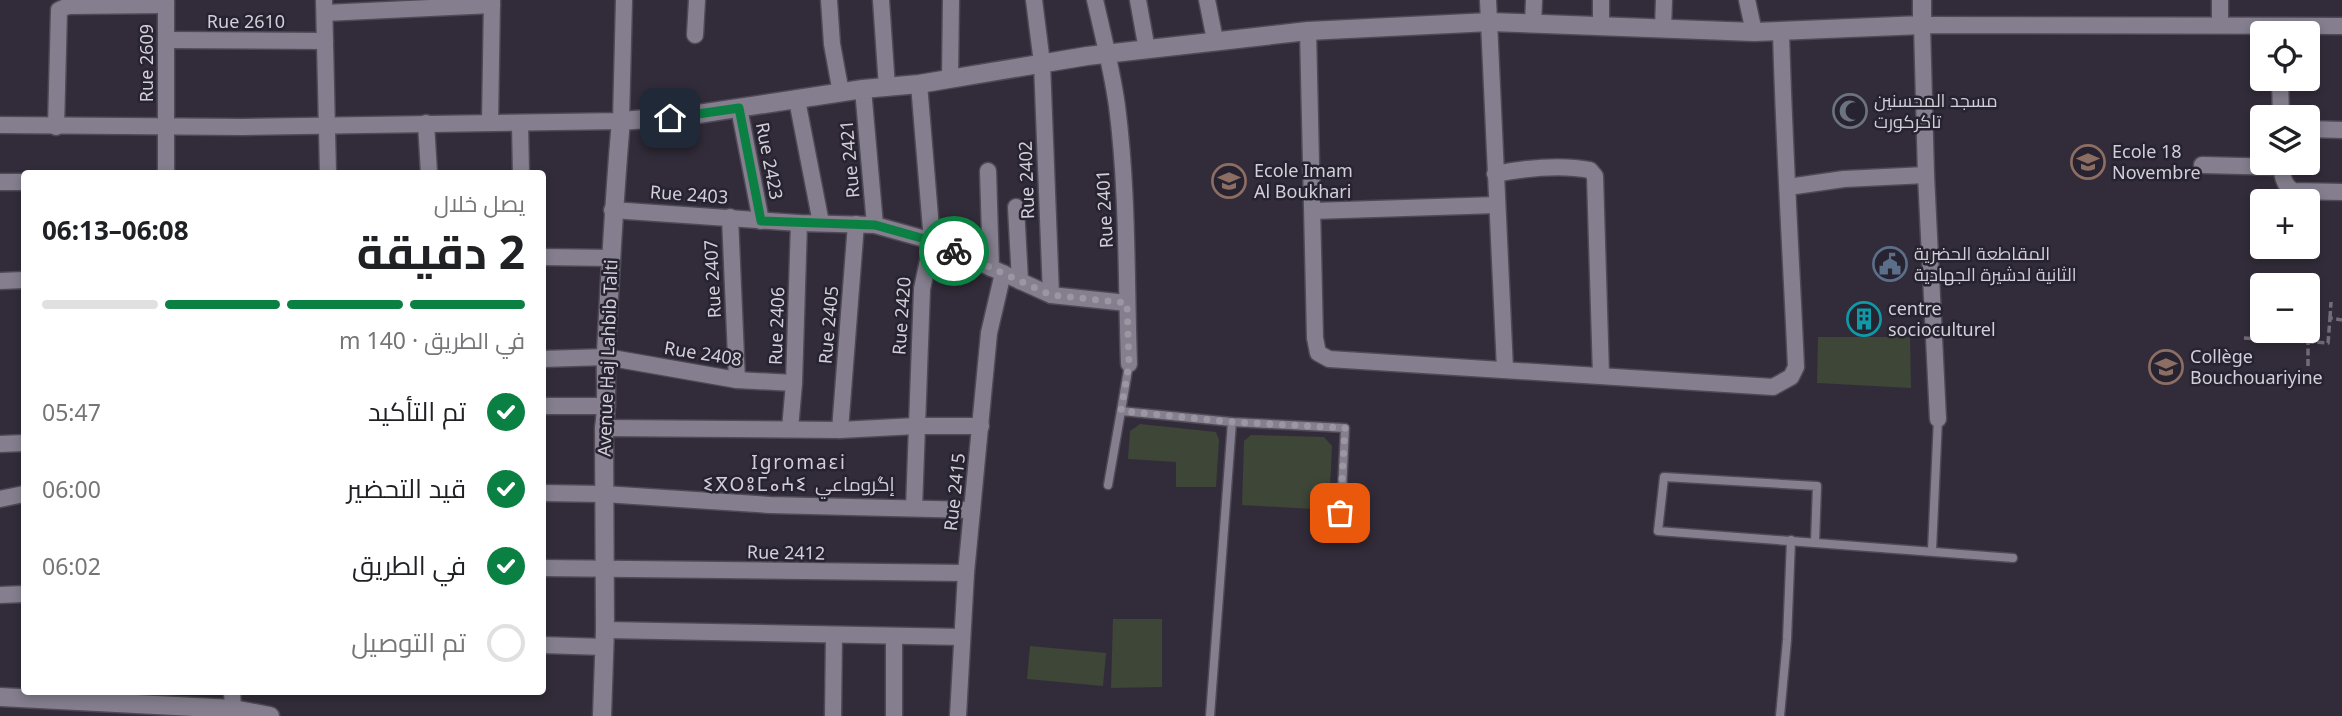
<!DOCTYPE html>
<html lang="ar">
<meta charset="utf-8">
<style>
:root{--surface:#fff;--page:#f6f6f6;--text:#202124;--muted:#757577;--line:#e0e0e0;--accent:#0b8043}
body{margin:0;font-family:"Noto Sans",Cairo,"Noto Sans Tifinagh",sans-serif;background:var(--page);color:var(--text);direction:rtl;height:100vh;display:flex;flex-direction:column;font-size:26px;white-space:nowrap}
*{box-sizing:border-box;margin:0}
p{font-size:23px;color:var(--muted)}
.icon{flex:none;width:38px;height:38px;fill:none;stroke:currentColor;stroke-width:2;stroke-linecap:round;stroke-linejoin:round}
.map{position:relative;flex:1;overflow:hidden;direction:ltr}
.drawer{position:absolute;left:21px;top:170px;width:525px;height:525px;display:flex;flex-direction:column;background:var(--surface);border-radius:7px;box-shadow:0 4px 10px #0003;direction:rtl}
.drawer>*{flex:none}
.buttons{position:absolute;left:2250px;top:21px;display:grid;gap:14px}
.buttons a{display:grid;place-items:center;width:70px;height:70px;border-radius:7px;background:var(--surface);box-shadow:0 4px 10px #0003;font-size:35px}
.pin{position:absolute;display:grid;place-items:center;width:60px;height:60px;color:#fff;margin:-30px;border-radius:14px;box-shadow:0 4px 10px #0006}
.courier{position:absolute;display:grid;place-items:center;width:70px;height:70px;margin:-35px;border:5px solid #0b8043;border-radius:50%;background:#fff;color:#222;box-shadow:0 2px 9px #0007}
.summary em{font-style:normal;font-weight:700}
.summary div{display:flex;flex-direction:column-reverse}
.summary{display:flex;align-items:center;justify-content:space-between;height:119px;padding:0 21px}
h1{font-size:46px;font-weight:700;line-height:52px}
.bar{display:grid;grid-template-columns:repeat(4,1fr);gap:10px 7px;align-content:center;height:84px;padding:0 21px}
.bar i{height:9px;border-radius:5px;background:var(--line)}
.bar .on{background:var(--accent)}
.bar p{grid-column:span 4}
ol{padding:0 21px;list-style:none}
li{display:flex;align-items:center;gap:21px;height:77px}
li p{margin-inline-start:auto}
li .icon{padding:7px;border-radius:50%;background:var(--accent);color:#fff;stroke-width:4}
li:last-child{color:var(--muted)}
li i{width:38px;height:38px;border:4px solid var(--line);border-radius:50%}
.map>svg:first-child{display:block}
.green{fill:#3d4637}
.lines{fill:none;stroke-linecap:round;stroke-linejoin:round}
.service-casing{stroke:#4e4954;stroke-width:11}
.minor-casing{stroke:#4e4954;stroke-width:19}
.tertiary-casing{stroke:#4e4954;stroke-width:21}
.path{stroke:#716c78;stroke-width:3.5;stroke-dasharray:7 3.5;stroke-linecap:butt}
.service{stroke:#847e8e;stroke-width:8}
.minor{stroke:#847e8e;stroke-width:16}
.tertiary{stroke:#847e8e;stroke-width:18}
.done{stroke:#9b96a1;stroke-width:7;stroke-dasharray:0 12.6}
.route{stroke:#0b8043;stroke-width:9}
.labels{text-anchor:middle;stroke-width:5;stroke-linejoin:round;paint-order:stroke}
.street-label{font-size:18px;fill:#d3cfd8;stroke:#282330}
.poi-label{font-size:18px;fill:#d3cfd8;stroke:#282330;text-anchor:start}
.neighbourhood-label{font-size:19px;letter-spacing:2px;fill:#d3ccdd;stroke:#282330}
</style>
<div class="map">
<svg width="2342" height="716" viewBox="0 0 2342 716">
<rect width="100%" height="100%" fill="#322c3a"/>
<g class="green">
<path d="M1818 337H1910L1911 388 1817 383Z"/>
<path d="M1140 424 1216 432 1219 440 1216 487H1176V462L1128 459 1130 431Z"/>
<path d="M1251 435 1324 437 1332 446 1329 510 1242 505 1244 441Z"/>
<path d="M1113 619H1162V687L1111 688Z"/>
<path d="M1030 646 1106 653 1103 686 1027 679Z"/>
</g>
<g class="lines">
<g class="service-casing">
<g id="service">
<path d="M1121 411 1129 364"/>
<path d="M1108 485 1121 411 1232 422 1345 428 1341 513"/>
<path d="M1815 542 1817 486 1664 477 1658 531 2013 558"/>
<path d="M1932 550 1938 419"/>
<path d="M1210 716 1232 422"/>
<path d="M1780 716 1787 640 1791 540"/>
</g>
</g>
<g class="minor-casing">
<g id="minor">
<path d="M324 0 328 173"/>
<path d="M829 0 832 44 841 93"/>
<path d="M881 0 887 87"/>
<path d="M1034 0 1042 63 1051 295"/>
<path d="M1095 0C1103 35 1112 70 1117 106 1128 191 1126 278 1129 364"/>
<path d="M1138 0 1147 50"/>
<path d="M1207 0 1215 40"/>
<path d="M1488 0 1505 369"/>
<path d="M1747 0 1754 32"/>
<path d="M325 13 492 5"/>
<path d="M1533 24 1534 0"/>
<path d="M2220 25V0"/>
<path d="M1601 27V0"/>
<path d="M1663 29 1664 0"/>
<path d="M1308 31 1315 338 1318 353 1329 359 1773 387 1791 377 1796 367C1791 255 1784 144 1781 32"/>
<path d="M695 35 697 0"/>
<path d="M166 40 325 41"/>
<path d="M950 79 951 0"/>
<path d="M2280 79 2281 117"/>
<path d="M863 89 875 225"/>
<path d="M797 100 821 223"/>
<path d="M739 108 761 221"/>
<path d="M426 123 429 173"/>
<path d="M490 123 492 0"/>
<path d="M520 124 521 173"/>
<path d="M0 125 243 127 621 121 624 0"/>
<path d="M56 127 59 10 68 6 166 5"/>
<path d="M2308 129 2342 130"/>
<path d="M2281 163C2282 174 2283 186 2294 191L2342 192"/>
<path d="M2202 165 2281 167"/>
<path d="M988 171 991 268"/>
<path d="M166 173V0"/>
<path d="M1495 174C1526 168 1559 164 1590 170L1595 176 1601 375"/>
<path d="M0 182H24"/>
<path d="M1788 187 1844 179 1926 175"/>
<path d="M1016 207 1020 281"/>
<path d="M612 210 799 223 875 225 932 241 1051 295 1127 303"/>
<path d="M1313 211 1497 205"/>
<path d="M730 217 737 380"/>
<path d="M542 257 612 258"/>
<path d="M0 281 24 280"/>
<path d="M542 359 606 357 737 380 794 383"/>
<path d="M542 406H607"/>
<path d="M1938 419 1926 175 1922 25 2342 26"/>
<path d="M604 428 840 430 916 426H981"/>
<path d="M790 429 794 383 799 223"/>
<path d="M840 430 856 224"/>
<path d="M0 444 24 443"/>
<path d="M542 493 604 494 770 505 972 510"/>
<path d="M0 499 24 494"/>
<path d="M914 508 922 289 932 241 919 84"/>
<path d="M542 568 966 573"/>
<path d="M0 595 24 594"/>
<path d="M605 630 962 637"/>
<path d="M542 645 604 647"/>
<path d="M232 691 233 709"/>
<path d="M833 716 834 635"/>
<path d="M894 716V636"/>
<path d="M958 716 966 573 989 333 1003 273"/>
</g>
</g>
<g class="tertiary-casing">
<g id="tertiary">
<path d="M0 697 233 709 270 716"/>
<path d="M602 716 605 630 604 428C608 403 605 379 606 353 610 276 614 198 621 121L685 116 863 89 919 84 1087 56 1308 31 1490 22 1754 32 1922 25V0"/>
</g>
</g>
<g class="path">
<path d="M2330 318 2331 302"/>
<path d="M2244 338 2328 343 2330 318 2342 320"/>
<path d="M2296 341 2297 331"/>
<path d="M2308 366V342"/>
</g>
<use href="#service" class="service"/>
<use href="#minor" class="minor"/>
<use href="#tertiary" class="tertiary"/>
</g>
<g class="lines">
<path class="done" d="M954 251 1051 295 1127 303 1129 364 1121 411 1232 422 1345 428 1340 513"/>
<path class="route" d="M670 118 739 108 761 221 875 225 932 241 954 251"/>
</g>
<defs>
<g id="mosque-ring" transform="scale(1.75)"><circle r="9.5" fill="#282330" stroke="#6b7280" stroke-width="1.5"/><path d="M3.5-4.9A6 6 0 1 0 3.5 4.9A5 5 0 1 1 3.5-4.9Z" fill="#6b7280"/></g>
<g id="school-ring" transform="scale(1.75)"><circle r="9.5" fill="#282330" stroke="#8d6e63" stroke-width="1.5"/><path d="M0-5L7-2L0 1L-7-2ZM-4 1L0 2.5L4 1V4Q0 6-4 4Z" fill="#8d6e63"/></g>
<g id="civic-ring" transform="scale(1.75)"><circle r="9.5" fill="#282330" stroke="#5c6f8a" stroke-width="1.5"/><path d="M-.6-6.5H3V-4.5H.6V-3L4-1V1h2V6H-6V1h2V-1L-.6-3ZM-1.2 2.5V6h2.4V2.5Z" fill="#5c6f8a"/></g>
<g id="building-ring" transform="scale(1.75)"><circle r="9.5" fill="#282330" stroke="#0f9aa8" stroke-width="1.5"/><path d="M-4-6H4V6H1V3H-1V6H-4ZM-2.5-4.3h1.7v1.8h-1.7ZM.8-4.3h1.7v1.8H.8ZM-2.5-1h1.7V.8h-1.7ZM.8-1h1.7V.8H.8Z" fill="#0f9aa8"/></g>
</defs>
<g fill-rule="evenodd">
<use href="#mosque-ring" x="1850" y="111"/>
<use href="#school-ring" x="2088" y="162"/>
<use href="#school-ring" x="1229" y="181"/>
<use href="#civic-ring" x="1890" y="264"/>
<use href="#building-ring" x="1864" y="319"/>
<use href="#school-ring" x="2166" y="367"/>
</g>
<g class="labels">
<g class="street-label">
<text x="246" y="28">Rue 2610</text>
<text transform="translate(147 63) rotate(-90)" y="6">Rue 2609</text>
<text transform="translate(850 159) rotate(-95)" y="6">Rue 2421</text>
<text transform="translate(769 161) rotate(79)" y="6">Rue 2423</text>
<text transform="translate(1027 180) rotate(-92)" y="6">Rue 2402</text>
<text transform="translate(689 195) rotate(4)" y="6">Rue 2403</text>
<text transform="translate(1105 209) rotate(-93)" y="6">Rue 2401</text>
<text transform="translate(713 279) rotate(-93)" y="6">Rue 2407</text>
<text transform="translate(902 316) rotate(-86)" y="6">Rue 2420</text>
<text transform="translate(829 325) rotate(-85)" y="6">Rue 2405</text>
<text transform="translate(777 326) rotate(-88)" y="6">Rue 2406</text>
<text transform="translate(703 354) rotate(9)" y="6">Rue 2408</text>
<text transform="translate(608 358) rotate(-88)" y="6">Avenue Haj Lahbib Talti</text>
<text transform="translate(955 492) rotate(-84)" y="6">Rue 2415</text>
<text transform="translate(786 553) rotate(1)" y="6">Rue 2412</text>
</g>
<g class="poi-label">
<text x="1874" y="107">مسجد المحسنين<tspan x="1874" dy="21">تاكركورت</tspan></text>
<text x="2112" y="158">Ecole 18<tspan x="2112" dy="21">Novembre</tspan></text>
<text x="1254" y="177">Ecole Imam<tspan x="1254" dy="21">Al Boukhari</tspan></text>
<text x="1914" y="260">المقاطعة الحضرية<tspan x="1914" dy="21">الثانية لدشيرة الجهادية</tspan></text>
<text x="1888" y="315">centre<tspan x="1888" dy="21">socioculturel</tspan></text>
<text x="2190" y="363">Collège<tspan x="2190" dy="21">Bouchouariyine</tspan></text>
</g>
<g class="neighbourhood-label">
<text x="799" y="469">Igromaɛi<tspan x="799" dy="22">ⵉⴳⵔⵓⵎⴰⵄⵉ إگروماعي</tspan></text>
</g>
</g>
</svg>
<div class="buttons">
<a><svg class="icon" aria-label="locate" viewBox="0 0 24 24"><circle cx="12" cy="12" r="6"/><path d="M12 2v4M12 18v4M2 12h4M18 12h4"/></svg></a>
<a><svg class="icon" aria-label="layers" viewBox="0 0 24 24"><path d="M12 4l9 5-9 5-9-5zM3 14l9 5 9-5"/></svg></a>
<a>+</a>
<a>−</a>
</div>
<div class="pin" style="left:1340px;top:513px;background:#ea580c"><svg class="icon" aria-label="bag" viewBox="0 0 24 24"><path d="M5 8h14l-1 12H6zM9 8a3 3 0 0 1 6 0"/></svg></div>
<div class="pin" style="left:670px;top:118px;background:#1f2937"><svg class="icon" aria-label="home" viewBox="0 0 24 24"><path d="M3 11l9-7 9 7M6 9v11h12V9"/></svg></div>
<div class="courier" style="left:954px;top:251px"><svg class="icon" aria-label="bike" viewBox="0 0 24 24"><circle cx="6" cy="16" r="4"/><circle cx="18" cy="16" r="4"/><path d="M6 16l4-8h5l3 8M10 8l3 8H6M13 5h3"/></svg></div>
<section class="drawer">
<div class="summary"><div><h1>2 دقيقة</h1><p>يصل خلال</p></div><em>06:08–06:13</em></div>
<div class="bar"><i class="on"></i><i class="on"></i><i class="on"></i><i></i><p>في الطريق · 140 m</p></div>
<ol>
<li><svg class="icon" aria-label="check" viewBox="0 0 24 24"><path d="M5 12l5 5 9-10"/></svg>تم التأكيد<p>05:47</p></li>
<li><svg class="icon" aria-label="check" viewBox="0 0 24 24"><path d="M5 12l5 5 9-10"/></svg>قيد التحضير<p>06:00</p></li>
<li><svg class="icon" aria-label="check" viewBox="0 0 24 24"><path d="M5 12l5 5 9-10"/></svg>في الطريق<p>06:02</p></li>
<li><i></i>تم التوصيل</li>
</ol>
</section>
</div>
